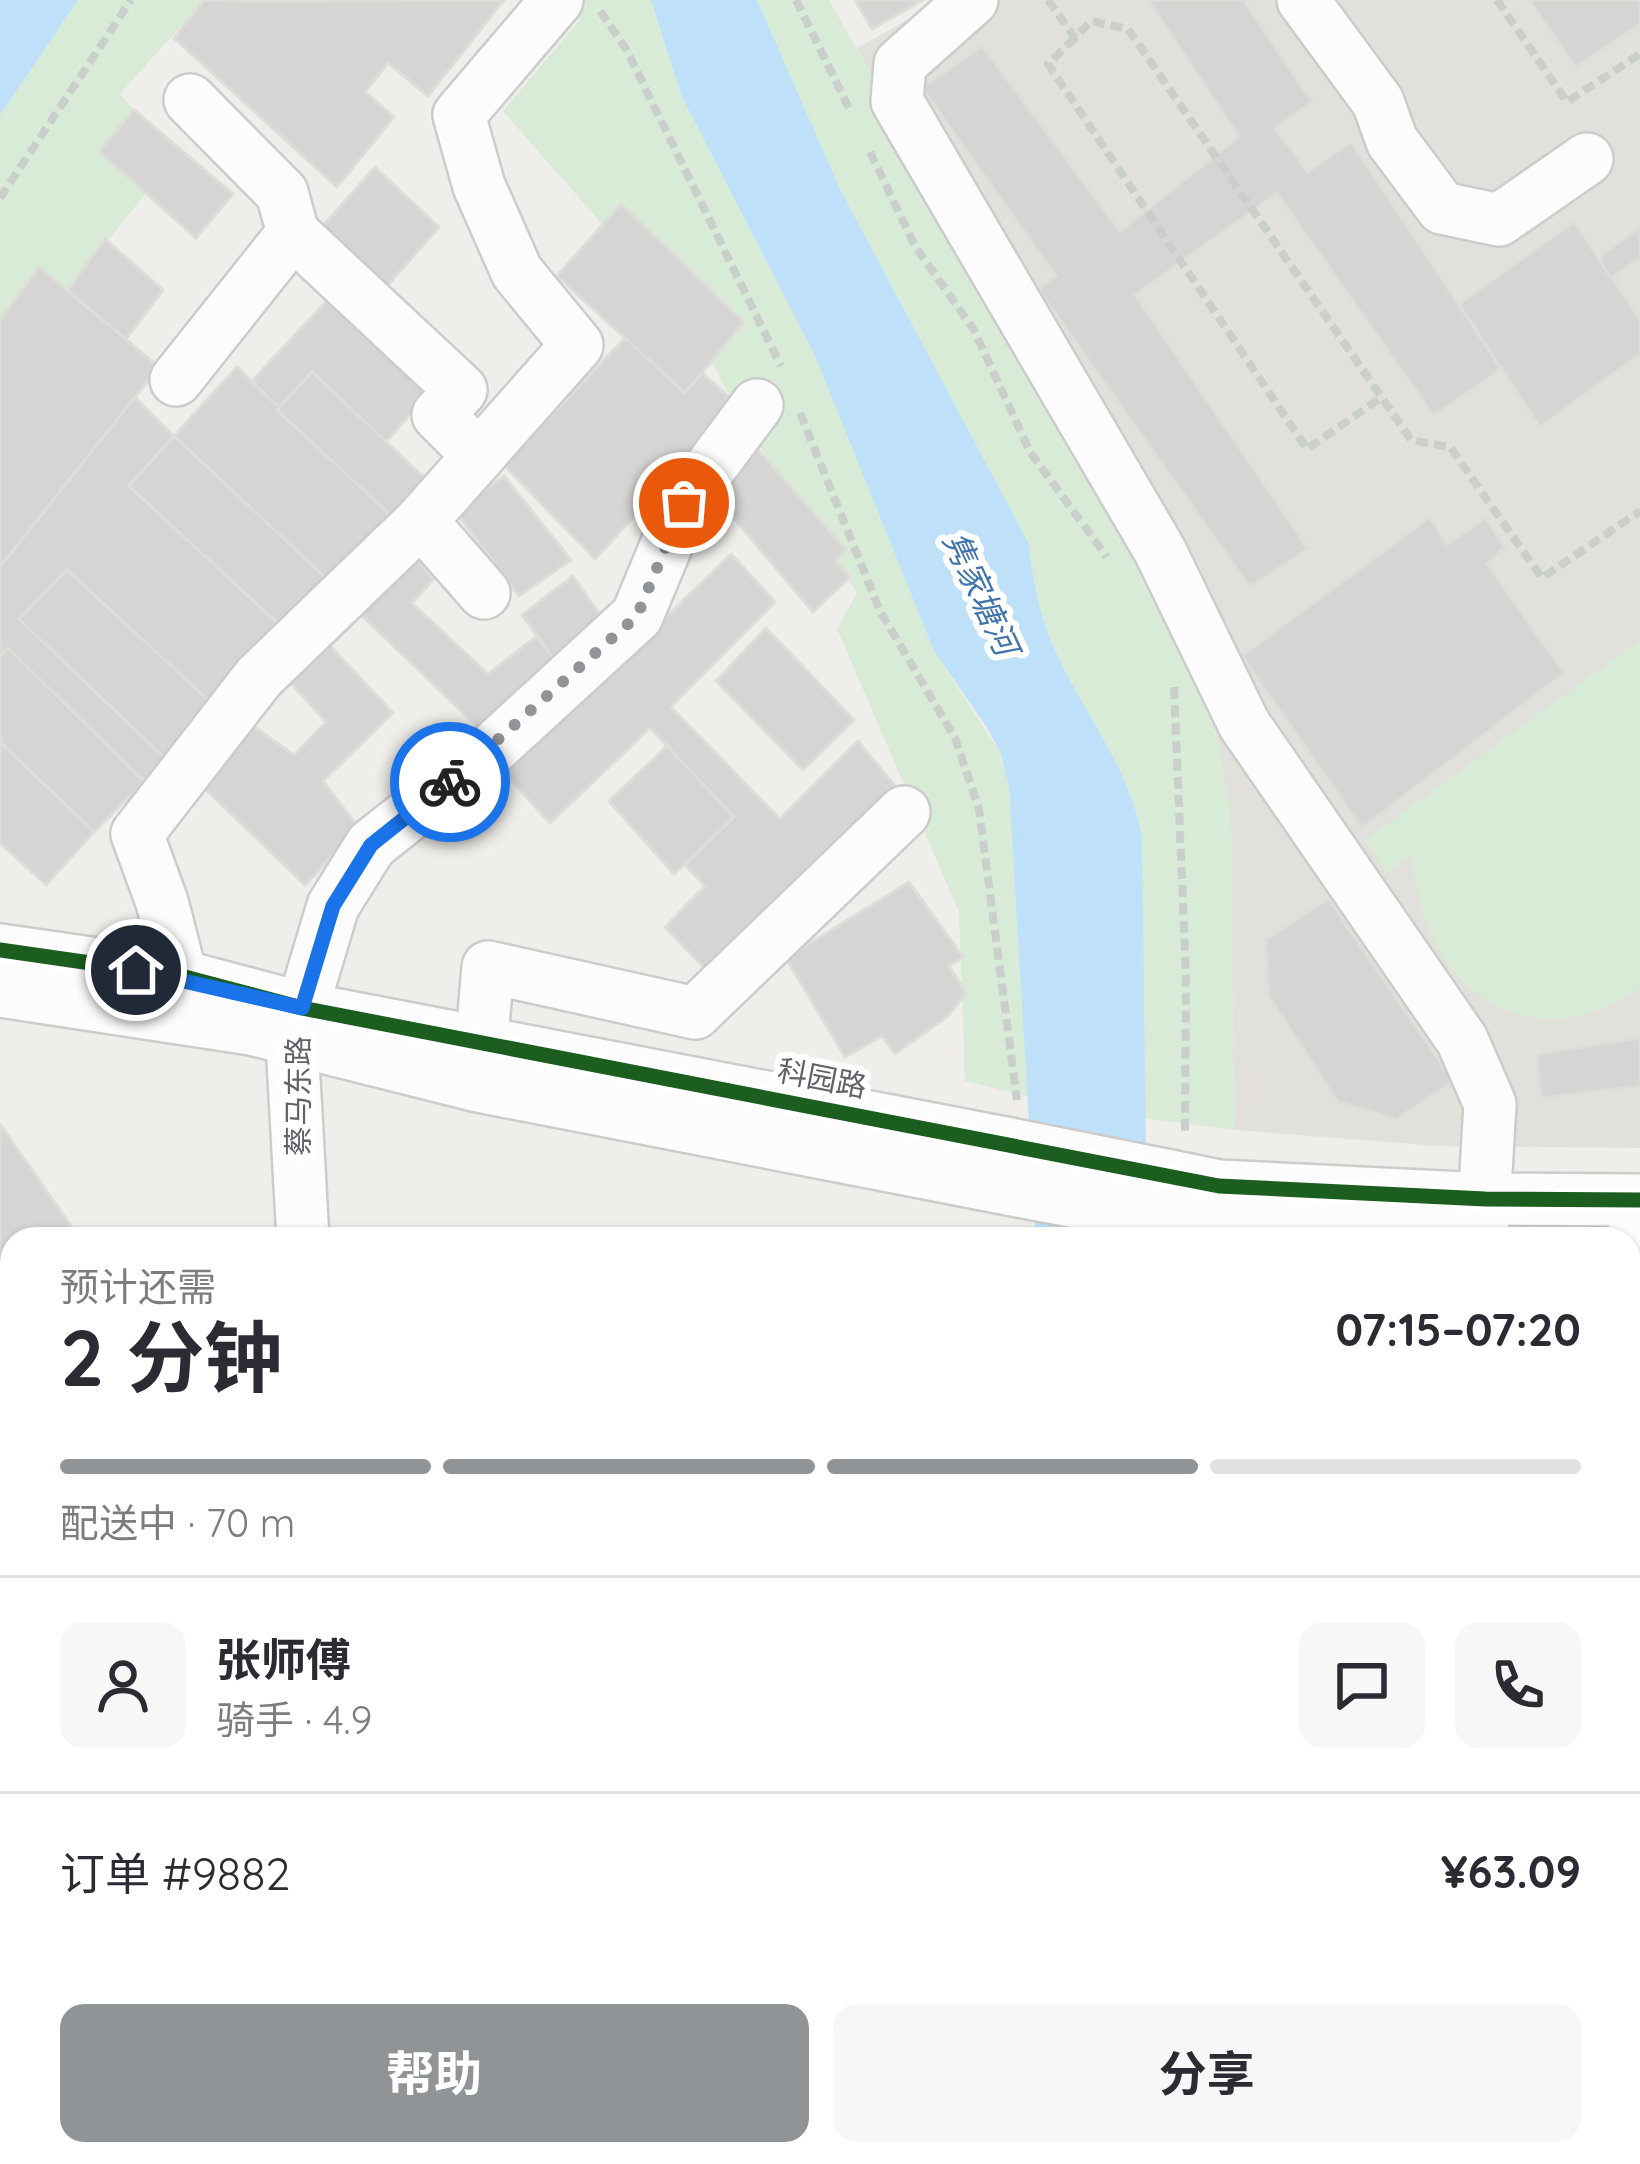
<!DOCTYPE html>
<html lang="zh">
<meta charset="utf-8">
<style>
:root{--surface:#fff;--page:#f7f7f7;--text:#2b2b33;--muted:#7c7c81;--line:#e1e1e2;--accent:#919496}
body{margin:0;font-family:Quicksand,"Noto Sans SC",sans-serif;background:var(--page);color:var(--text);height:100vh;display:flex;flex-direction:column;font-size:45px;white-space:nowrap}
*{box-sizing:border-box;margin:0}
p{font-size:39px;color:var(--muted)}
.icon{flex:none;width:66px;height:66px;fill:none;stroke:currentColor;stroke-width:2;stroke-linecap:round;stroke-linejoin:round}
.map{position:relative;flex:1;overflow:hidden}
.drawer{position:absolute;left:0px;top:1227px;width:1641px;height:939px;display:flex;flex-direction:column;background:var(--surface);border-radius:36px 36px 0 0;box-shadow:0 3px 9px #0004}
.drawer>*{flex:none}
.pin{position:absolute;display:grid;place-items:center;width:102px;height:102px;color:#fff;margin:-51px;border:6px solid #fff;border-radius:50%;box-shadow:0 3px 12px #0007}
.courier{position:absolute;display:grid;place-items:center;width:120px;height:120px;margin:-60px;border:9px solid #1a73e8;border-radius:50%;background:#fff;color:#222;box-shadow:0 3px 15px #0007}
.head em{font-style:normal;font-weight:700}
.head div{display:flex;flex-direction:column-reverse}
.head{display:flex;align-items:center;justify-content:space-between;height:204px;padding:0 60px}
h1{font-size:78px;font-weight:700;line-height:90px}
.bar{display:grid;grid-template-columns:repeat(4,1fr);gap:18px 12px;align-content:center;height:144px;padding:0 60px}
.bar i{height:15px;border-radius:9px;background:var(--line)}
.bar .on{background:var(--accent)}
.bar p{grid-column:span 4}
.line{display:flex;align-items:center;gap:30px;padding:0 60px;border-top:3px solid var(--line)}
.line div{flex:1}
.round{display:grid;place-items:center;flex:none;width:126px;height:126px;border-radius:24px;background:var(--page)}
.cta{display:flex;gap:24px;margin-top:auto;padding:24px 60px}
.cta a{flex:1;height:138px;border-radius:24px;background:var(--accent);color:#fff;font-size:48px;font-weight:700;line-height:138px;text-align:center}
.cta a+a{background:var(--page);color:var(--text)}
.map>svg:first-child{display:block}
.education{fill:#e2e0da}
.green{fill:#d8ebd6}
.water{fill:#bfe0f9}
.building{fill:#d6d5d3;stroke:#deddd9;stroke-width:3}
.lines{fill:none;stroke-linecap:round;stroke-linejoin:round}
.minor-casing{stroke:#cbcccc;stroke-width:56}
.path{stroke:#cacfcc;stroke-width:8;stroke-dasharray:12 6;stroke-linecap:butt}
.minor{stroke:#fdfcfc;stroke-width:51}
.minor-bridge-casing{stroke:#cbcccc;stroke-width:56;stroke-linecap:butt}
.minor-bridge{stroke:#fdfcfc;stroke-width:51}
.cycleway-casing{stroke:#fff;stroke-width:22}
.cycleway{stroke:#1b5e20;stroke-width:15}
.done{stroke:#919496;stroke-width:12;stroke-dasharray:0 21.6}
.route{stroke:#1a73e8;stroke-width:15}
.labels{text-anchor:middle;stroke-width:12;stroke-linejoin:round;paint-order:stroke}
.street-label{font-size:30px;fill:#5f6368;stroke:#fff}
.water-label{font-size:33px;font-style:italic;fill:#4174aa;stroke:#fff}
</style>
<div class="map">
<svg width="1640" height="2164" viewBox="0 0 1640 2164">
<rect width="100%" height="100%" fill="#efeeea"/>
<path class="education" d="M943 0H1640V1148L1436 1146 1234 1130 1230 812 1215 726 857 48Z"/>
<g class="green">
<path d="M78 0H204L120 94 134 110 100 151 146 193 67 291 39 268 0 320V115Z"/>
<path d="M565 0H651L681 95 816 358 934 651 1001 754 1009 787 1028 1096 965 1081 959 912 837 629 857 593 746 426 694 329 503 111 580 20Z"/>
<path d="M757 0H829L1146 560 1215 726 1230 812 1234 1130 1143 1118 1142 838C1130 765 1080 710 1052 643 1038 610 1033 577 1028 542L841 191Z"/>
<path d="M1640 640V988C1565 1042 1473 1024 1432 937 1421 912 1416 883 1411 856L1386 873 1365 840Z"/>
<path d="M985 2154H1064L1065 2164H985Z"/>
<path d="M1176 2154H1264V2164H1177Z"/>
</g>
<g class="water">
<path d="M0 0H78L0 115Z"/>
<path d="M651 0H757L841 191 1028 542C1033 577 1038 610 1052 643 1080 710 1130 765 1142 838L1147 1239H1036L1009 787 1001 754 986 726 934 651 816 358 681 95Z"/>
<path d="M1064 2154H1176L1177 2164H1065Z"/>
</g>
<g class="building">
<path d="M204 0 262 1 504 0 428 96 388 63 365 92 394 117 337 187 174 38Z"/>
<path d="M855 0H923L872 29Z"/>
<path d="M1148 0H1243L1312 102 1275 128 1308 172 1351 142 1501 369 1434 416 1277 193 1135 295 1308 549 1250 587 1038 289 1056 276 922 88 982 46 1120 231 1239 137Z"/>
<path d="M1529 0H1640V24L1576 67Z"/>
<path d="M134 110 233 194 196 238 99 151Z"/>
<path d="M375 167 439 227 386 287 322 227Z"/>
<path d="M621 204 744 322 685 393 557 276Z"/>
<path d="M1574 222 1640 320V354L1540 427 1459 304Z"/>
<path d="M1640 227V258L1611 278 1598 258Z"/>
<path d="M105 239 163 290 126 339 67 291Z"/>
<path d="M39 267 159 367 0 567V320Z"/>
<path d="M334 293 432 389 386 442 312 372 277 410 250 383Z"/>
<path d="M625 338 685 393 702 373 728 396 661 519 644 506 595 559 504 465Z"/>
<path d="M237 367 390 515 329 581 174 436Z"/>
<path d="M312 372 432 485 398 522 277 410Z"/>
<path d="M135 397 174 436 129 486 285 630 220 711 67 570 19 619 170 763 150 787 8 648 0 656V567Z"/>
<path d="M174 436 329 581 285 630 129 486Z"/>
<path d="M753 444 846 550 835 561 850 577 813 612 714 495Z"/>
<path d="M504 476 571 560 519 596 456 512Z"/>
<path d="M1430 517 1447 545 1485 518 1505 547 1487 564 1564 673 1362 828 1242 656Z"/>
<path d="M409 552 434 579 412 603 488 674 537 636 564 673 485 734 358 612Z"/>
<path d="M731 554 775 602 671 707 780 819 858 741 900 792 710 974 665 927 705 886 685 865 734 817 650 728 550 823 505 774Z"/>
<path d="M67 570 220 711 170 763 19 619Z"/>
<path d="M573 576 614 635 564 673 522 615Z"/>
<path d="M766 628 854 720 803 770 716 681Z"/>
<path d="M321 636 393 713 323 781 359 828 305 885 198 782 253 726 294 755 326 722 282 673Z"/>
<path d="M8 648 144 782 94 832 0 742V656Z"/>
<path d="M0 742 94 832 46 885 0 843Z"/>
<path d="M667 746 734 817 674 874 609 801Z"/>
<path d="M909 882 963 957 949 966 966 993 947 1017 895 1054 882 1036 845 1057 786 958Z"/>
<path d="M1328 899 1453 1081 1397 1119 1338 1102 1268 995 1266 940Z"/>
<path d="M1640 1038V1086L1541 1098 1536 1054Z"/>
<path d="M0 1124 80 1239H12V1351L0 1334Z"/>
<path d="M12 1609V1682L0 1665V1618Z"/>
</g>
<g class="lines">
<g class="minor-casing">
<g id="minor">
<path d="M972 0 900 64 897 101 1160 551 1244 724 1462 1040 1490 1104 1482 1239"/>
<path d="M1303 0 1378 102 1392 141 1442 208 1499 220 1587 159"/>
<path d="M190 100 282 193 293 233 461 390 438 415 479 456"/>
<path d="M176 380 293 233"/>
<path d="M421 521 484 593"/>
<path d="M0 950 181 976 302 1008 1005 1143"/>
<path d="M0 991 251 1029 478 1086 1013 1190"/>
<path d="M192 1018 162 902 137 834 259 677 421 521 577 345 517 272 479 186 459 115 557 0"/>
<path d="M479 1073 488 967 695 1013 904 812"/>
<path d="M1175 1177 1219 1186 1485 1199 1640 1200"/>
<path d="M1180 1222 1479 1239"/>
<path d="M303 1239 292 1043 333 906 371 845 491 750 637 616 684 503 757 405"/>
<path d="M1629 1242H1640"/>
<path d="M0 2114H12"/>
<path d="M326 2154V2164"/>
</g>
</g>
<g class="path">
<path d="M796 0 851 112"/>
<path d="M1048 0 1075 38 1091 21 1128 29 1411 440 1450 447 1542 578 1640 511"/>
<path d="M1497 0 1567 102 1640 54"/>
<path d="M600 11 626 49 781 366"/>
<path d="M1075 38 1048 64 1307 449 1382 397"/>
<path d="M870 152 915 246 974 330 1030 452 1107 557"/>
<path d="M0 198 131 0"/>
<path d="M800 413 880 611 955 738 979 809 1017 1100"/>
<path d="M1174 687 1186 976 1185 1133"/>
<path d="M1016 2154V2164"/>
<path d="M1216 2154 1218 2164"/>
</g>
<use href="#minor" class="minor"/>
<g class="minor-bridge-casing">
<g id="minor-bridge">
<path d="M1005 1143 1175 1177"/>
<path d="M1013 1190 1180 1222"/>
</g>
</g>
<use href="#minor-bridge" class="minor-bridge"/>
<g class="cycleway-casing">
<path id="cycleway" d="M0 950 181 976 302 1008 1219 1186 1485 1199 1640 1200"/>
</g>
<use href="#cycleway" class="cycleway"/>
</g>
<g class="lines">
<path class="done" d="M450 782 637 616 684 503"/>
<path class="route" d="M136 970 302 1008 333 906 371 845 450 782"/>
</g>
<g class="labels">
<g class="street-label">
<text transform="translate(822 1079) rotate(11)" y="10">科园路</text>
<text transform="translate(299 1096) rotate(-90)" y="10">蔡马东路</text>
</g>
<g class="water-label">
<text transform="translate(981 593) rotate(65)" y="12">隽家塘河</text>
</g>
</g>
</svg>
<div class="pin" style="left:684px;top:503px;background:#ea580c"><svg class="icon" aria-label="bag" viewBox="0 0 24 24"><path d="M5 8h14l-1 12H6zM9 8a3 3 0 0 1 6 0"/></svg></div>
<div class="pin" style="left:136px;top:970px;background:#1f2937"><svg class="icon" aria-label="home" viewBox="0 0 24 24"><path d="M3 11l9-7 9 7M6 9v11h12V9"/></svg></div>
<div class="courier" style="left:450px;top:782px"><svg class="icon" aria-label="bike" viewBox="0 0 24 24"><circle cx="6" cy="16" r="4"/><circle cx="18" cy="16" r="4"/><path d="M6 16l4-8h5l3 8M10 8l3 8H6M13 5h3"/></svg></div>
<section class="drawer">
<div class="head"><div><h1>2 分钟</h1><p>预计还需</p></div><em>07:15–07:20</em></div>
<div class="bar"><i class="on"></i><i class="on"></i><i class="on"></i><i></i><p>配送中 · 70 m</p></div>
<div class="line" style="height:216px"><a class="round"><svg class="icon" aria-label="person" viewBox="0 0 24 24"><circle cx="12" cy="8" r="4"/><path d="M4 21q1-7 8-7t8 7"/></svg></a><div><b>张师傅</b><p>骑手 · 4.9</p></div><a class="round"><svg class="icon" aria-label="chat" viewBox="0 0 24 24"><path d="M4 5h16v11H9l-5 4z"/></svg></a><a class="round"><svg class="icon" aria-label="phone" viewBox="0 0 24 24"><path d="M5 4h4l2 5-3 2q2 4 5 5l2-3 5 2v4C11 20 4 13 5 4z"/></svg></a></div>
<div class="line" style="height:156px"><div>订单 #9882</div><b>¥63.09</b></div>
<div class="cta"><a>帮助</a><a>分享</a></div>
</section>
</div>
